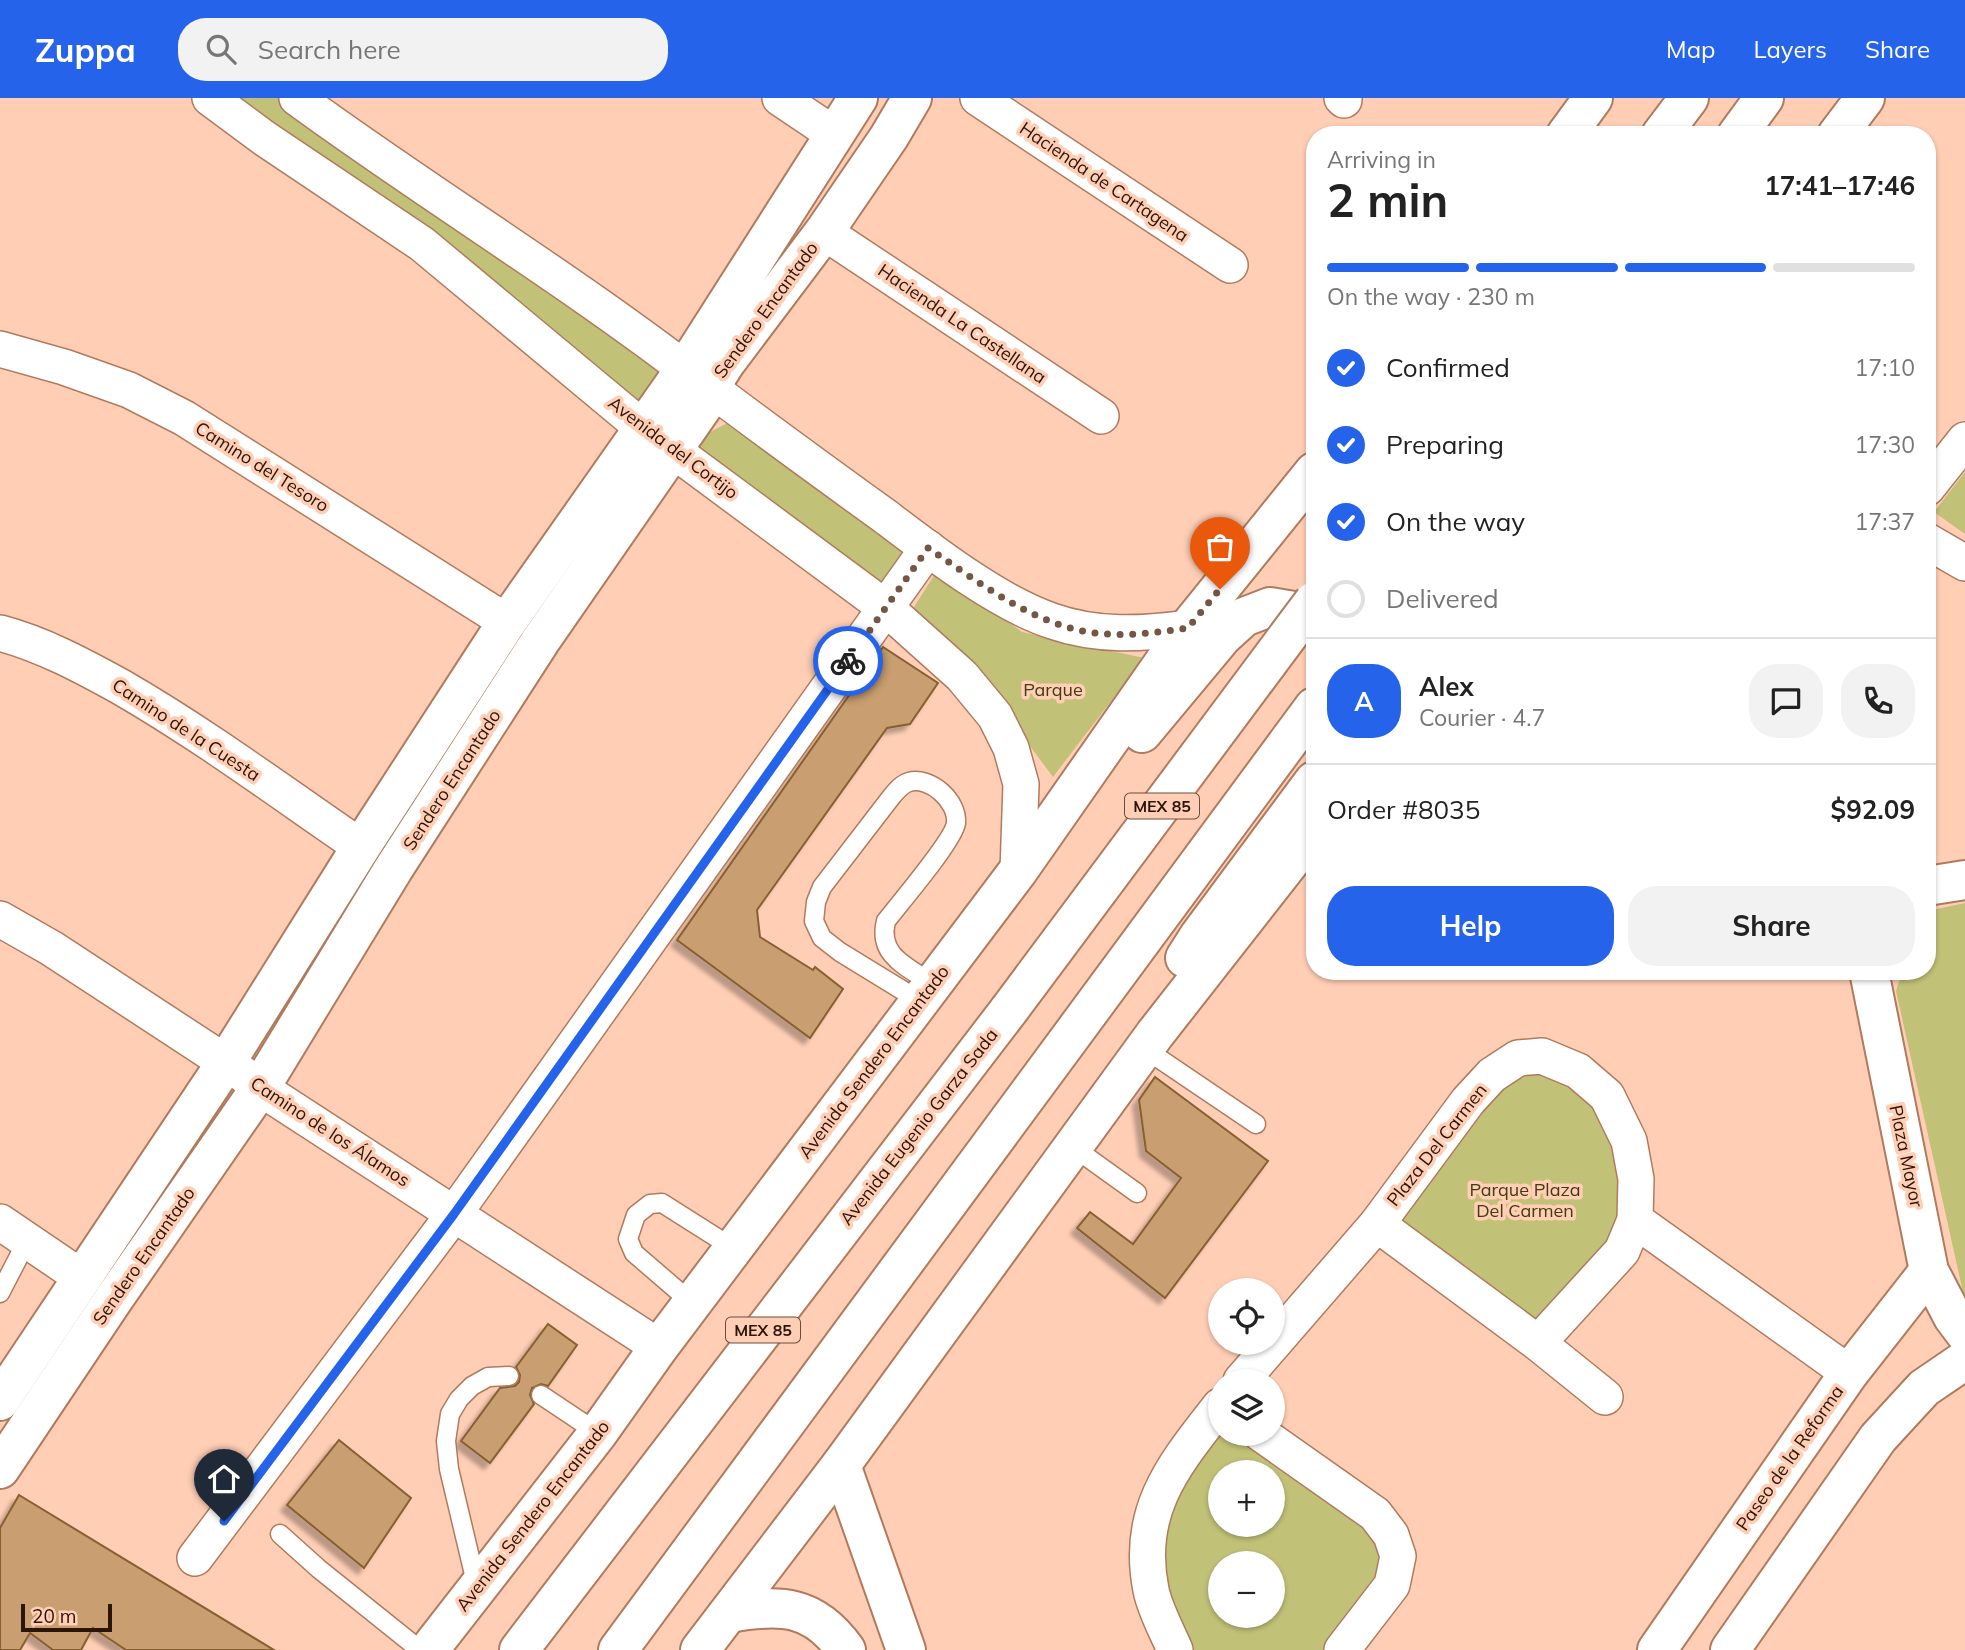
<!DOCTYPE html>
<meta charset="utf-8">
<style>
:root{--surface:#fff;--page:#f2f2f2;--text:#222;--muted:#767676;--line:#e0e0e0;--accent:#2563eb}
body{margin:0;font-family:Mulish,sans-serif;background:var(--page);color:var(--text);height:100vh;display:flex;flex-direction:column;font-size:26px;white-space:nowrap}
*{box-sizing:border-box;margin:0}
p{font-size:23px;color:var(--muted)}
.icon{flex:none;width:38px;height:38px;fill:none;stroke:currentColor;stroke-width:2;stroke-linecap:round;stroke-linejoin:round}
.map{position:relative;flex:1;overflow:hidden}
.sheet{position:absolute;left:1306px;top:28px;width:630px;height:854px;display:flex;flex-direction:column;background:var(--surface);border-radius:28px;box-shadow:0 2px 5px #0004}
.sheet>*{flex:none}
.controls{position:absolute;left:1208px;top:1180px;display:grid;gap:14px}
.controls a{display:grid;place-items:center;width:77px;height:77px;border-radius:50%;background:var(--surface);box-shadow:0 2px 5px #0004;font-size:35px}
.scale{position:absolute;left:21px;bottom:18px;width:91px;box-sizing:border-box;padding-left:7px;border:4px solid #2a1509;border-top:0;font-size:19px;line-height:24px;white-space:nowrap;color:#2a1509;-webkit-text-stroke:5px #ffceb5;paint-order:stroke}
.pin{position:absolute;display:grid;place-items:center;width:60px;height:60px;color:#fff;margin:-72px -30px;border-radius:50% 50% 50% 0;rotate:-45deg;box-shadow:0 0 7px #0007}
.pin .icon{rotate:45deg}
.courier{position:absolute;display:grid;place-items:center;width:70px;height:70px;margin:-35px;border:5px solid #2563eb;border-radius:50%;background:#fff;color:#222;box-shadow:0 2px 9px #0007}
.summary em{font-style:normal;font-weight:700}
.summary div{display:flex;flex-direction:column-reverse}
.summary{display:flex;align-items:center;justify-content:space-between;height:119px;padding:0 21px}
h1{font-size:46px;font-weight:700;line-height:52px}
.bar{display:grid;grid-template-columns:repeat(4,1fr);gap:10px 7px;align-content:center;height:84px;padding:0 21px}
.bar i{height:9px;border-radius:5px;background:var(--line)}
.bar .selected{background:var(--accent)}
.bar p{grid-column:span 4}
.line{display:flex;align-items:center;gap:18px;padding:0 21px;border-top:2px solid var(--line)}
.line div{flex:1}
.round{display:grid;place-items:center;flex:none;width:74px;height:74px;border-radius:28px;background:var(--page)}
ol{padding:0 21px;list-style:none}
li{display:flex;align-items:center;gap:21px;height:77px}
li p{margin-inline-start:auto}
li .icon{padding:7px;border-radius:50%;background:var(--accent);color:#fff;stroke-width:4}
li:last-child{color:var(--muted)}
li i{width:38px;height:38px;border:4px solid var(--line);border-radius:50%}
.cta{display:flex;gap:14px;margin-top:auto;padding:14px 21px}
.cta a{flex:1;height:80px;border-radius:28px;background:var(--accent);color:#fff;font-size:28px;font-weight:700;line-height:80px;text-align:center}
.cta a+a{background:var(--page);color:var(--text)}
header{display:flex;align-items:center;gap:42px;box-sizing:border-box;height:98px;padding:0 35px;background:var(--accent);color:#fff}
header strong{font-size:33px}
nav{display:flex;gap:38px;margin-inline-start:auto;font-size:24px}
.search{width:490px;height:63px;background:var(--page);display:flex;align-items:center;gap:18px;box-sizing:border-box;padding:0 24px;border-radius:28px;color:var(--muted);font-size:26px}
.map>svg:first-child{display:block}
.green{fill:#c1c178;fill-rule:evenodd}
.building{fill:#c99e6f;stroke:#876032;stroke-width:2;filter:url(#shadow)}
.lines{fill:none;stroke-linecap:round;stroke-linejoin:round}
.service-casing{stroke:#b17a5d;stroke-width:21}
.minor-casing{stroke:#b17a5d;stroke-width:38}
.tertiary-casing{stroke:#b17a5d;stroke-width:42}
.trunk-casing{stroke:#b17a5d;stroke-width:42}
.service{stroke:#fff;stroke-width:18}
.minor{stroke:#fff;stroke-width:35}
.tertiary{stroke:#fff;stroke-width:38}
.trunk{stroke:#fff;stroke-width:38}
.trunk-bridge-casing{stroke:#b17a5d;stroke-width:42;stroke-linecap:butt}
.trunk-bridge{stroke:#fff;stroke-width:38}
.done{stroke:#755645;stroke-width:7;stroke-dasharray:0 12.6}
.route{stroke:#2563eb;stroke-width:9}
.labels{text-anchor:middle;stroke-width:7;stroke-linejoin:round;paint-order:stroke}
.shield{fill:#ffceb5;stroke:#6a4c3d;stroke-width:2}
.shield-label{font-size:16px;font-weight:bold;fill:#2a1509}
.street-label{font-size:18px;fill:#2a1509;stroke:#ffceb5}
.park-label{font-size:18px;fill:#3e3d10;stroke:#ffceb5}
</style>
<header>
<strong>Zuppa</strong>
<div class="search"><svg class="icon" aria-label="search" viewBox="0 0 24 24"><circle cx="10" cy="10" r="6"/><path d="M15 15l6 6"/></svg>Search here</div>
<nav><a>Map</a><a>Layers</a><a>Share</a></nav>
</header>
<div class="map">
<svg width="1965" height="1552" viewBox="0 0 1965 1552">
<defs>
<filter id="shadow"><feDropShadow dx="-6" dy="6" stdDeviation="2" flood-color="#0004"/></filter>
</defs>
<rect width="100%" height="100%" fill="#ffceb5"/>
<g class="green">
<path d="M227 0H279L660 268 657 283 636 312Z"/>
<path d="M735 321 908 451 881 495 685 347Z"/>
<path d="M1965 374V436L1934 414Z"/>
<path d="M938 471 1022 534 1144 560 1053 679 1004 613 909 517Z"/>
<path d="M1965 805V1203L1896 893 1902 873H1927V813Z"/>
<path d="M1518 960 1607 998 1635 1122 1538 1245 1377 1126Z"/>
<path d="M1220 1335H1260L1394 1447 1342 1552H1175L1151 1494 1162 1390ZM1220 1374H1272V1426H1220ZM1220 1465H1272V1517H1220Z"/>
</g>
<g class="building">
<path d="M883 549 938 585 910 626 887 630 757 812 760 839 813 872 815 869 843 891 810 940 677 842Z"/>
<path d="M1155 979 1268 1063 1165 1200 1077 1130 1090 1114 1133 1146 1181 1080 1146 1053 1139 1002Z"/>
<path d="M548 1226 577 1247 548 1288 541 1286 532 1290 530 1297 534 1306 490 1365 461 1343 500 1290 515 1288 519 1284 520 1277 516 1269Z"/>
<path d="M339 1342 411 1400 364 1470 287 1407Z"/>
<path d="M19 1397 274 1552H126L93 1530 81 1552H53L30 1535 20 1552H0V1430Z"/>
</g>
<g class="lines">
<g class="service-casing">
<g id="service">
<path d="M920 903 840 854 822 840 814 823 816 804 822 789 892 698C897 692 902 686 909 684 930 678 958 703 956 725 954 742 899 806 886 823 877 858 908 869 933 886"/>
<path d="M1145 951 1256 1026"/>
<path d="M1073 1049 1137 1095"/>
<path d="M0 1195 28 1141"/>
<path d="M692 1205 634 1155 628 1141 636 1117 650 1106 662 1105 733 1150"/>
<path d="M541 1297 598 1335"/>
<path d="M280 1436 319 1471 420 1552"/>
<path d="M477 1489 449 1371 446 1343 450 1316 459 1301 472 1288 488 1279 509 1278"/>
</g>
</g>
<g class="minor-casing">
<g id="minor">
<path d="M210 0 264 40 422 146 643 330 886 510 962 578 995 618 1011 650 1021 686 1018 773"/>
<path d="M297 0C424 93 559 175 685 271 751 321 818 370 886 419 932 454 998 505 1052 523 1098 539 1141 536 1188 530"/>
<path d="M780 0 835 37"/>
<path d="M978 0 1230 167"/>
<path d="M1342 0 1344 2"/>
<path d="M824 134 1101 318"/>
<path d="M0 251 64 269 129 292 184 320 507 524"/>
<path d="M1927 390 1965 342"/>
<path d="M1927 443 1965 465"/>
<path d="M0 535C42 546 83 568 121 589 204 637 282 695 361 749"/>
<path d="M0 821 51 850 239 973 260 990 659 1249"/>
<path d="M1635 1122 1849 1275"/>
<path d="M0 1124 81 1179"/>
<path d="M1377 1126 1538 1245 1605 1299"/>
<path d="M1241 1283 1377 1126 1468 1003 1492 977 1518 960 1542 958 1578 973 1607 998 1629 1043 1636 1081 1635 1122 1622 1153 1538 1245"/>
<path d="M1260 1335 1375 1416 1391 1437 1398 1458 1392 1487 1342 1552"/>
<path d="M195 1460 454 1116 928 450"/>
<path d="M1175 1552C1167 1533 1155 1512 1151 1492 1135 1412 1174 1367 1220 1308"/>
</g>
</g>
<g class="tertiary-casing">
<g id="tertiary">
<path d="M1566 37 1593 0"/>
<path d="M1837 37 1865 0"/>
<path d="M1142 635 1222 539 1244 519 1270 509 1294 513 1314 523"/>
<path d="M1927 788 1965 782"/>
<path d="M1185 860 1199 838 1314 683"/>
<path d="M1869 873 1929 1173 1953 1219 1965 1235"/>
<path d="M0 1303 225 966 361 749 507 524 685 271 858 0"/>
<path d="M841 1367 906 1552"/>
<path d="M0 1371 113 1202 260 990 394 770 541 542 708 301 709 291 726 264 824 134 889 39 912 0"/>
<path d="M729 1515C780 1506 813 1506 846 1552"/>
<path d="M429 1552 598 1335 659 1249 1018 773 1188 530 1314 374"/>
<path d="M700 1552 841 1367 1155 936 1314 733"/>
<path d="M1657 1552 1849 1275 1929 1173"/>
<path d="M1730 1552 1878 1340 1924 1290 1965 1262"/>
</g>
</g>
<g class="trunk-casing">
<g id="trunk">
<path d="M1661 37 1689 0"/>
<path d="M1737 37 1764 0"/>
<path d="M519 1552 1009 912"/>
<path d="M618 1552 1314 609"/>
</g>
</g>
<use href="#service" class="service"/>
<use href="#minor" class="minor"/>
<use href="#tertiary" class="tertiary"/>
<use href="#trunk" class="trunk"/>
<g class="trunk-bridge-casing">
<path id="trunk-bridge" d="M1009 912 1314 503"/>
</g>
<use href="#trunk-bridge" class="trunk-bridge"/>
</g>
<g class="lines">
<path class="done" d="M848 563 928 450C979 484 1034 528 1096 535 1127 539 1158 534 1188 530L1220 491"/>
<path class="route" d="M224 1423 454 1116 848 563"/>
</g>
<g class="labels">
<g class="shield">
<rect x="1125" y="695.5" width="74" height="25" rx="5"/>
<rect x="726" y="1219.5" width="74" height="25" rx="5"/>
</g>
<g class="shield-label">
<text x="1162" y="714">MEX 85</text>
<text x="763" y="1238">MEX 85</text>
</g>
<g class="street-label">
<text transform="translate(1104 84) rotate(34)" y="6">Hacienda de Cartagena</text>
<text transform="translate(766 212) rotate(-54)" y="6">Sendero Encantado</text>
<text transform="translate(962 226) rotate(34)" y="6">Hacienda La Castellana</text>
<text transform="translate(673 350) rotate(37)" y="6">Avenida del Cortijo</text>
<text transform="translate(262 369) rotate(32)" y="6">Camino del Tesoro</text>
<text transform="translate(186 632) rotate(33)" y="6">Camino de la Cuesta</text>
<text transform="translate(452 682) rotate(-57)" y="6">Sendero Encantado</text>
<text transform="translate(874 964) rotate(-53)" y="6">Avenida Sendero Encantado</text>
<text transform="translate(919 1029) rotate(-52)" y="6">Avenida Eugenio Garza Sada</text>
<text transform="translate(330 1034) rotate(33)" y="6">Camino de los Álamos</text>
<text transform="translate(1437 1047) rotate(-52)" y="6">Plaza Del Carmen</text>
<text transform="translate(1906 1058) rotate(78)" y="6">Plaza Mayor</text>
<text transform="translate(144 1158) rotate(-55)" y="6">Sendero Encantado</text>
<text transform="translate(1790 1360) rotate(-55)" y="6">Paseo de la Reforma</text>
<text transform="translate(533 1418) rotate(-52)" y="6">Avenida Sendero Encantado</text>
</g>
<g class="park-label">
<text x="1053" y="598">Parque</text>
<text x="1525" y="1098">Parque Plaza<tspan x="1525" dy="21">Del Carmen</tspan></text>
</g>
</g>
</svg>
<div class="controls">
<a><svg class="icon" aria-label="locate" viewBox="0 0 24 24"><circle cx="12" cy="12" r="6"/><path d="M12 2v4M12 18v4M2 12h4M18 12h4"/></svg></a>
<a><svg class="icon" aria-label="layers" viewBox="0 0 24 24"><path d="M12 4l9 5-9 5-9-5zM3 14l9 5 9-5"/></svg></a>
<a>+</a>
<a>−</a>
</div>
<div class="scale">20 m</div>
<div class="pin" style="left:1220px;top:491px;background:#ea580c"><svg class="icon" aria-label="bag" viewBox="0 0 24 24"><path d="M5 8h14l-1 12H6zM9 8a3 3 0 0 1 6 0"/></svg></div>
<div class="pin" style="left:224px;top:1423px;background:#1f2937"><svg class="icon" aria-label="home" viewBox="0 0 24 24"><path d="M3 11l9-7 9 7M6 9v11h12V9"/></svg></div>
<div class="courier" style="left:848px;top:563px"><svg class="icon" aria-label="bike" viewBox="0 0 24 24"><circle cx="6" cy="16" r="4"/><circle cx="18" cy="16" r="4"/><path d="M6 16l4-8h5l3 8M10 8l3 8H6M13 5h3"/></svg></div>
<section class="sheet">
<div class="summary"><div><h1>2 min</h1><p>Arriving in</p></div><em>17:41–17:46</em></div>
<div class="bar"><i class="selected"></i><i class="selected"></i><i class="selected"></i><i></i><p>On the way · 230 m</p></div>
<ol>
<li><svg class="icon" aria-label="check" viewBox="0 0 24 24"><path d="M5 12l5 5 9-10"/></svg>Confirmed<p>17:10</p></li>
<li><svg class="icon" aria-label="check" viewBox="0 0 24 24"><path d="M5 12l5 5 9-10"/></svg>Preparing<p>17:30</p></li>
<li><svg class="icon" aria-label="check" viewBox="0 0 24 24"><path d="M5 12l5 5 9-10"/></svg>On the way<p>17:37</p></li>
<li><i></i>Delivered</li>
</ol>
<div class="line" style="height:126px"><b class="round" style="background:var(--accent);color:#fff">A</b><div><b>Alex</b><p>Courier · 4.7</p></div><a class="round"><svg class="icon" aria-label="chat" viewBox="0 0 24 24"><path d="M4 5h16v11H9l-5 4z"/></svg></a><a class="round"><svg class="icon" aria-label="phone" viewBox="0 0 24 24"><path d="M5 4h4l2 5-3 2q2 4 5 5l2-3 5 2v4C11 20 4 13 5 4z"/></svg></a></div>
<div class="line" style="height:91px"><div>Order #8035</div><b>$92.09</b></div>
<div class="cta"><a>Help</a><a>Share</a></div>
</section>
</div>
